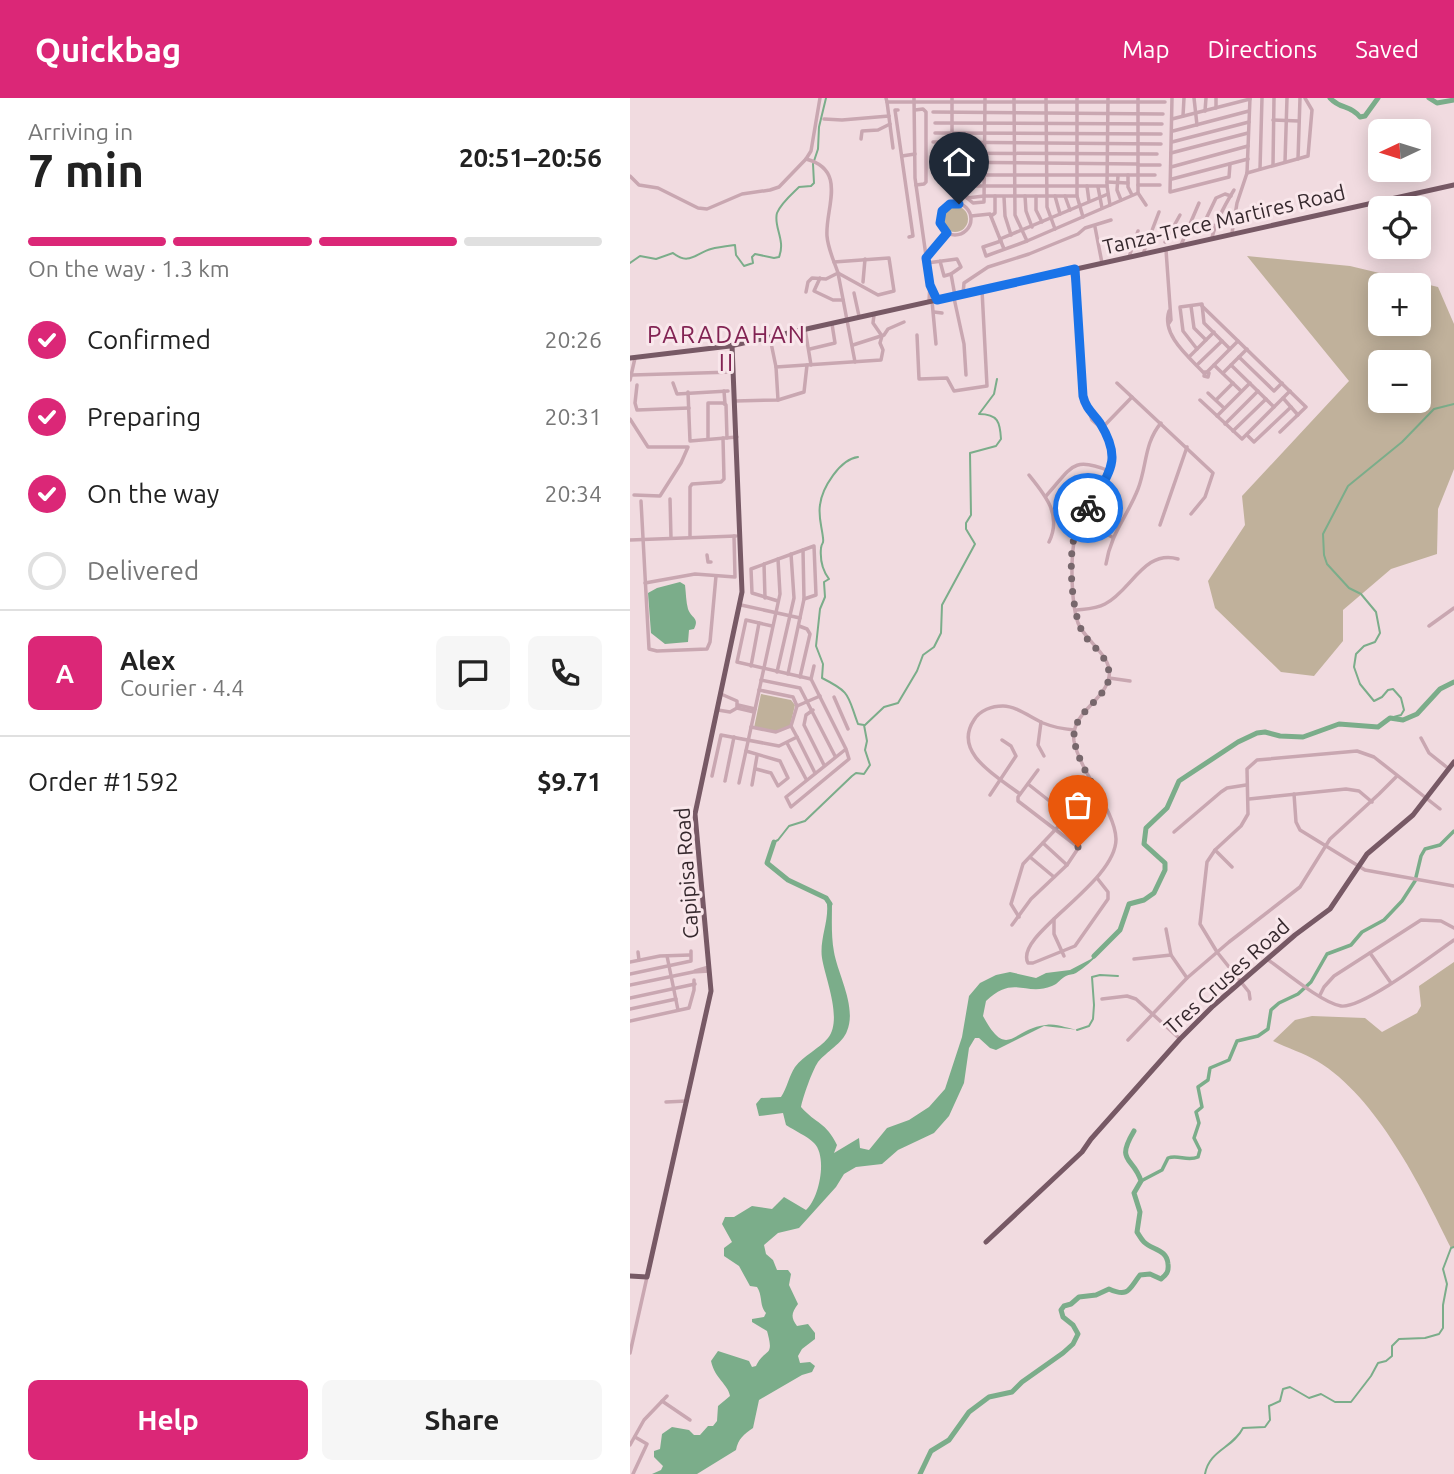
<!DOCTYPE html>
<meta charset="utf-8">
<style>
:root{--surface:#fff;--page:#f6f6f6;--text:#222;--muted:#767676;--line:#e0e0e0;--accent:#db2777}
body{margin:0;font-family:Ubuntu,sans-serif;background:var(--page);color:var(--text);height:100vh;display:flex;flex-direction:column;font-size:26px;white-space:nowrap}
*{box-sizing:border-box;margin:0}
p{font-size:23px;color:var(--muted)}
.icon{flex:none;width:38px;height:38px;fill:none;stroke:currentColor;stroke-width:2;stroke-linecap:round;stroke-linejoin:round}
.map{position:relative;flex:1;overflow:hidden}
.panel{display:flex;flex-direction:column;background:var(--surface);width:630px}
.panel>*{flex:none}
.needle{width:46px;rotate:266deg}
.fabs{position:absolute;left:738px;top:21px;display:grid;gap:14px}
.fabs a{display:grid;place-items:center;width:63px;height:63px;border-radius:10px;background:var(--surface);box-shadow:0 4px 18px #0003;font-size:35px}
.pin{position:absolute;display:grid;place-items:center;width:60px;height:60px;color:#fff;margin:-72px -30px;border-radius:50% 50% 50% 0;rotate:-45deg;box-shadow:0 0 7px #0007}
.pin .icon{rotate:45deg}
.courier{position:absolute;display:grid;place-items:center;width:70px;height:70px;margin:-35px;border:5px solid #1a73e8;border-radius:50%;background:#fff;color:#222;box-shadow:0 2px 9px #0007}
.summary em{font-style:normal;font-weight:700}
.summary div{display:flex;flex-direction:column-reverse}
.summary{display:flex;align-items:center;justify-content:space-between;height:119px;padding:0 28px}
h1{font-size:46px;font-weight:700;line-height:52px}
.bar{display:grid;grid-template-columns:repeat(4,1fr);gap:10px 7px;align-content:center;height:84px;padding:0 28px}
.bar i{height:9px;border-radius:5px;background:var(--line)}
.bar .on{background:var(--accent)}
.bar p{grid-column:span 4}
.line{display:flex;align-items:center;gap:18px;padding:0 28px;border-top:2px solid var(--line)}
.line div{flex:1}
.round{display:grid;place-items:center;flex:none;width:74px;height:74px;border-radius:10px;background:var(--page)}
ol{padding:0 28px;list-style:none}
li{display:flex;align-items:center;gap:21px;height:77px}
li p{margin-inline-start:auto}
li .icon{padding:7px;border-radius:50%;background:var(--accent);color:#fff;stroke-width:4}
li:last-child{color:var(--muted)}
li i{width:38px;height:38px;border:4px solid var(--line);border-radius:50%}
.action{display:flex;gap:14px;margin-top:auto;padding:14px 28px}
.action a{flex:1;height:80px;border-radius:10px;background:var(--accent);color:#fff;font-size:28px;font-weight:700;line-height:80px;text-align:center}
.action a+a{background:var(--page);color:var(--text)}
header{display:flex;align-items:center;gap:42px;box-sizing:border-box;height:98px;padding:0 35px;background:var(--accent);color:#fff}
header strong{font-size:33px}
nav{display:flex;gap:38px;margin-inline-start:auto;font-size:24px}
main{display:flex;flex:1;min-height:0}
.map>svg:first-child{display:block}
.green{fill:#c0b19b;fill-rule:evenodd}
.water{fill:#7bad8a}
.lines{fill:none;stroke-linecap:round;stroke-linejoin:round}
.stream{stroke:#7bad8a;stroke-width:2}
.canal{stroke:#7bad8a;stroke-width:3.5}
.river{stroke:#7bad8a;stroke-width:5}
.minor{stroke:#c9a7b1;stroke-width:3.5}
.major{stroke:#775965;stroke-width:5}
.done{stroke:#77676c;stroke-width:7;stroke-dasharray:0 12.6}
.route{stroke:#1a73e8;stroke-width:9}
.labels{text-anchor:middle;stroke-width:6;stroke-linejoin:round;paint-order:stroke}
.street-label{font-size:21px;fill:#35282d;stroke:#f9e7eb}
.quarter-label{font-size:24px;letter-spacing:2px;fill:#822353;stroke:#f9e7eb}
</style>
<header>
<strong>Quickbag</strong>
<nav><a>Map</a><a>Directions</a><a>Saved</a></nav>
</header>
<main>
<section class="panel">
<div class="summary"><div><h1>7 min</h1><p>Arriving in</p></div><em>20:51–20:56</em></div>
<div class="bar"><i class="on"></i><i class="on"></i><i class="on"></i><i></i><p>On the way · 1.3 km</p></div>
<ol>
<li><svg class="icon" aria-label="check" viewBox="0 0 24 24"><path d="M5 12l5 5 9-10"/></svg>Confirmed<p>20:26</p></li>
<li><svg class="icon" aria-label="check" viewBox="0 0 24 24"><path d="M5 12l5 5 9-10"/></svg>Preparing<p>20:31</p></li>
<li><svg class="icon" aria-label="check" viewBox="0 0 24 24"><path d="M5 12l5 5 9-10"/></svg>On the way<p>20:34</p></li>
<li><i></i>Delivered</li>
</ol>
<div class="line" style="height:126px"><b class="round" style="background:var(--accent);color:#fff">A</b><div><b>Alex</b><p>Courier · 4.4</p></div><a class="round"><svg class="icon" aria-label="chat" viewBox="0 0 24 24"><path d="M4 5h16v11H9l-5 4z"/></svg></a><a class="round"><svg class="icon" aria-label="phone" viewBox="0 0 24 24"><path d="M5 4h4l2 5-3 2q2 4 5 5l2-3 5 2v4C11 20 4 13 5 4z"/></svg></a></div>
<div class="line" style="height:91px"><div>Order #1592</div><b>$9.71</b></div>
<div class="action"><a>Help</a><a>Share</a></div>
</section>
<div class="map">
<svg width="824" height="1376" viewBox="0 0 824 1376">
<rect width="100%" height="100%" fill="#f1dbe0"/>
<g class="green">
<circle cx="325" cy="121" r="13"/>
<path d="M617 158 720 168 808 189 824 226V371L808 411 807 456 761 471 713 512V543L684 578 651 574 585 510 578 483 615 427 612 398 719 283ZM789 187V226H751V187ZM789 264V303H751V264Z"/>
<path d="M131 596 161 602 165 607 160 628 147 633 124 630Z"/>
<path d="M824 864V1149L821 1150C791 1089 747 999 687 963 674 955 657 950 643 943L665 922 682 918 735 920 752 934 787 915 791 908 789 888Z"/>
</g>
<g class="water">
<path d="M50 484 55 487C56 495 56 504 58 511 61 520 70 520 64 531L59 532 58 544 35 546 21 535 18 495 27 490Z"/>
<path d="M196 800 202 805C202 821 201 838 204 854 208 877 227 909 217 933 213 945 196 954 188 964 182 973 173 999 171 1009 186 1026 196 1024 207 1047L204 1055 229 1040 230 1050 239 1052 257 1030 279 1022 299 1009 315 991 332 939 339 898 350 885 366 877 380 874 406 880 416 875 440 872 461 861 490 832C477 846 463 865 446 875 443 877 439 876 436 878 431 880 428 886 422 888 395 899 384 876 356 903L353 918C378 964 382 930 416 927 427 925 438 931 449 932L414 928 366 952 360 950 349 940H345L339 950 334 985 319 1018 304 1035 268 1052 252 1066 226 1069 214 1076 206 1089 169 1130 148 1135 134 1147 136 1156 143 1162 147 1172H158L161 1176 159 1187 168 1206C162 1214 160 1219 167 1228L178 1226 185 1235V1241L172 1251 168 1258 170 1265 180 1264 185 1268 182 1274 172 1277 129 1302 123 1330C114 1336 108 1341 106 1352L67 1376H22L31 1372 33 1368 24 1359V1353L30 1351 32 1336 42 1329 59 1332 64 1337H70L78 1328H83L87 1323 88 1308 100 1298C98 1286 85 1281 81 1263L88 1253 119 1263 122 1269 126 1268C135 1249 145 1261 137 1233L122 1224V1221L134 1219 136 1215C129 1207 133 1198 127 1189L120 1188 109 1168 94 1158V1150L102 1144 92 1126 95 1119H104L122 1108 142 1111 154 1099 176 1112C189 1101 198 1059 184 1045 177 1038 165 1033 156 1027L153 1015 129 1018 126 1006 131 1000 151 999C157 990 159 978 165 969 174 957 189 951 198 940 213 921 195 880 192 860 189 840 201 820 196 800Z"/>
</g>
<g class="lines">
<g class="stream">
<path d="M0 165 10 158 26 161 43 155C59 168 66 155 81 151 88 149 97 148 105 147L106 157 114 168 123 165 122 159 125 156 144 160 149 159C156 142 143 128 147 115 151 105 162 96 169 89L181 88 184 85 183 66 188 51 189 29 196 0"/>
<path d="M760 620 771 617 774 612 771 600 763 591 758 592 752 599 744 603 730 586 724 569 726 556 734 548 745 544 750 535 746 514 731 496 719 490 697 466 694 457 693 436 718 388 772 344 804 311 824 306"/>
<path d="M235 627 254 609 268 605 287 573 293 557 304 549 311 535 312 507 345 446 336 431V425L341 417 340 355 366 348 371 341C370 324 368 316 349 316L364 296 367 281"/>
<path d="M144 744 148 742 159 728 175 723 222 678 226 675 234 676 240 667 235 652 237 643 234 627 228 626C217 597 222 595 192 580L193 566 186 548 190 511 195 499 194 484 199 481C192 472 190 461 191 450 192 443 194 447 193 440 192 429 188 419 190 407 192 390 210 361 228 359"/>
<path d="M447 932 459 928 463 921 464 907 462 879 470 877 488 878"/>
<path d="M575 1376C579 1352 603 1350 613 1330L635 1329 640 1322 639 1308 650 1303 653 1291 660 1289 679 1300 691 1296 705 1304H721L741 1278 748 1265 756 1263 762 1258V1248L769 1241 795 1240 809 1236 813 1230V1207L817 1186 813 1171 821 1150 824 1149"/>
</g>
<g class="canal">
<path d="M786 779 791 758 795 751 810 747 824 733"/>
<path d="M511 1083 532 1072 538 1060C548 1056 557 1064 568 1059L570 1052 564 1040 569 1025 566 1014 572 1009 568 989 578 982 580 970 599 962 607 943 628 938 638 931 641 912 649 905 668 896 681 884 697 856 721 847 732 834 754 822 772 803 785 783"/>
</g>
<g class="river">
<path d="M700 0C711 12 719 6 730 19L735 18 748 0"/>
<path d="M799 0 807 5 824 2"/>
<path d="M144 744 137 765 158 782 196 800 200 806"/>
<path d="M464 858 490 832 499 806 514 802 524 795 535 772V765L514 746 516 730 537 710 549 683 608 644 627 635 635 634 650 638 673 639 709 626 748 629 760 620 773 622 787 616 810 591 824 584"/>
<path d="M290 1376 301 1353 319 1342 339 1314 359 1299 382 1294 392 1284 433 1255 443 1246 448 1236 443 1227 433 1219 431 1212 434 1208 441 1206 449 1199 466 1197 479 1191C499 1200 499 1191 510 1177L520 1176 531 1181C536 1177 539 1174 538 1166 537 1151 522 1152 514 1144 511 1141 509 1137 507 1134L510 1114 504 1095 511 1083C503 1058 485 1065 504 1033"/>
</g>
<g class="minor">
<path d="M256 0 257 4H535"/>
<path d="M284 0 285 80 300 186 299 203"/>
<path d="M322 0V77L325 105"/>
<path d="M384 0 385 117 397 143"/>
<path d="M416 0 417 109 425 131"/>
<path d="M447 0V98L453 119"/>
<path d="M478 0 477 88 480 107"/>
<path d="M508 0V95L516 107"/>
<path d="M542 0 540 94 599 79 600 66"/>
<path d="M564 0 567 27"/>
<path d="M586 0V10"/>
<path d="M257 4 263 50"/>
<path d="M268 12H265L283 138 279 139"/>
<path d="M285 12 293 11 296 14V84L294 86 286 87"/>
<path d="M575 13 576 0"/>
<path d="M303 14 533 16"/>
<path d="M553 18 554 0"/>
<path d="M194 21 212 22 259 18"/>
<path d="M542 21 620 1"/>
<path d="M643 22 669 23"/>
<path d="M305 25 532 26"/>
<path d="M543 33 619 13"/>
<path d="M305 35 531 36"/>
<path d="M231 41 232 33 248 32 260 26"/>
<path d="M303 44 531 46"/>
<path d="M542 44 619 24"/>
<path d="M302 55 527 56"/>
<path d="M541 55 618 35"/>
<path d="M272 58 285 56"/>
<path d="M668 61 670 0"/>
<path d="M302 64 508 66"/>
<path d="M655 64 657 0"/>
<path d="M508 67H530"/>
<path d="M643 67 644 0"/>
<path d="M541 69 618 48"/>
<path d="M630 71 632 0"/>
<path d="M617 75 678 58 682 12 675 0"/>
<path d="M305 76H322"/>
<path d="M322 77H525"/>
<path d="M498 77V89L502 97"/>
<path d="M0 78 9 87 28 90 68 110 77 111 112 96 140 92 149 89 176 61 181 53 190 0"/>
<path d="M488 78 487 92 491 102"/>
<path d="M542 81 618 61"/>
<path d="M477 84 498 85"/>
<path d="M508 87H530"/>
<path d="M323 88H477"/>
<path d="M336 88 337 100 354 98H447"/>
<path d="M457 88 459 103"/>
<path d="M468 89 472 110"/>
<path d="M395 98 396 113 402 129"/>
<path d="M406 98V112L412 124"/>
<path d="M425 98 430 116"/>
<path d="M435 98 440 112"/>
<path d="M374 99 375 118 381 137"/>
<path d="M337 100 343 105 354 104 355 0"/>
<circle cx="325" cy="121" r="16"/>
<path d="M341 118 360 116 374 151"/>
<path d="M361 118 365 115V98"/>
<path d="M465 129 472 165"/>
<path d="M586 129 575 123 586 100 595 96 601 98"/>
<path d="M602 135 607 105 617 75 620 0"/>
<path d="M582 140C585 126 596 105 604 92"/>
<path d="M370 141 478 96"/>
<path d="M371 143 353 149 356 158 397 143 508 95"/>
<path d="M535 144 550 117"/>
<path d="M551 147 569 105"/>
<path d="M536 152 541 222 539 225"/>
<path d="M513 156 529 114"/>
<path d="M499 159 508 133"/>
<path d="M296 160 317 135"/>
<path d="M204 164 259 160 264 193 248 197 208 175"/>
<path d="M297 165 327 161 331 169 321 176 314 178 310 163"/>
<path d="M441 172 445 191 453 298 462 322 471 330"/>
<path d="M208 175 225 264"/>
<path d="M321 176 325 198"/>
<path d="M190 180 184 193 203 202H213"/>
<path d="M233 184 235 161"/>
<path d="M301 188 307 202"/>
<path d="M445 191 447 186 445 171"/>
<path d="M176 194 178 184 182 180 196 181 208 175C204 163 198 151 197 138 195 110 218 72 176 61"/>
<path d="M224 195 229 218"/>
<path d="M333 196 334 185 358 169 399 156 448 136 455 130 481 122"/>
<path d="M324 200 334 246 336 277"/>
<path d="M302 203 306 246"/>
<path d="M561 208 564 230 576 242"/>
<path d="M572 208 676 309 650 334"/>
<path d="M539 213C531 237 559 259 574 275"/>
<path d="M304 214 312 215"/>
<path d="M175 231 181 267"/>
<path d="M287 237 289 281 317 280 324 293 357 288 352 192"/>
<path d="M140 240 146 269"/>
<path d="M155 243 168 235"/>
<path d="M223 247 254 237 258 231 274 224"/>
<path d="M180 251 205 245 202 226"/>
<path d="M567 251 553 233 550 209 572 206 574 225 600 251"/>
<path d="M559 259 584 234"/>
<path d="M609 259 644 293 652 285"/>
<path d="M567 267 592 243"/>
<path d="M584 267 611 293"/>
<path d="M601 267 644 309"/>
<path d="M575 274 579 275 578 279 574 278Z"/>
<path d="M577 274 608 243"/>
<path d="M593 275 617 251"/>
<path d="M2 277 103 274"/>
<path d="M0 282 5 260"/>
<path d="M43 285 47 296 98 293"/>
<path d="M487 285 583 375 575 399 561 416"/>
<path d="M7 287 5 305 7 312 59 310"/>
<path d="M94 293 95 306"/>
<path d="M58 294 60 343 107 339"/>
<path d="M578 295 594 310"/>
<path d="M653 300 668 317"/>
<path d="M148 302 174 294 177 267"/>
<path d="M570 302 612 341 660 293"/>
<path d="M586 302 603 285"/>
<path d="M105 303 148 302 146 269 251 262 253 252 250 245 252 238 243 225 244 217"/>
<path d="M461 317C475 327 484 346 483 364 475 388 458 407 448 430 439 450 441 504 448 525 455 543 483 558 479 579 475 603 440 615 444 643 450 674 485 712 486 741 486 786 383 837 398 865H403L445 848 478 801V794L467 780"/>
<path d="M587 318 620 285"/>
<path d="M0 321 18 349H58L51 365 30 398 4 397"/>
<path d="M595 326 628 293"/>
<path d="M472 330 502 299"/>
<path d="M603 333 636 301"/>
<path d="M617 337 624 344 661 309"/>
<path d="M78 341V305H93L96 307 97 340"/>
<path d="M399 377C416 398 432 417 419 444"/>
<path d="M416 398C441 371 441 357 479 373"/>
<path d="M40 401 41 440"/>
<path d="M11 403 19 551 27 553 77 551 80 544 86 478"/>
<path d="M424 417 442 418 482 439"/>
<path d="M530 427 557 349"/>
<path d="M60 439V389L62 386 91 384 94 381 93 340"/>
<path d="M0 442 106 438"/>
<path d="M77 457 78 464H81"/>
<path d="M134 466 135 500"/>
<path d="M476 466C481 435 497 419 508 391 517 368 514 345 531 325"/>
<path d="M15 485 65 476 105 479 104 438"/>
<path d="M148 503 122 495 121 471 184 448 186 497 174 501"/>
<path d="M111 507 170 520"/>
<path d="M447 512C456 511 466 511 475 506 501 493 514 451 548 461"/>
<path d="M142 528 116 522 107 564 181 581"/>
<path d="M169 528 177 531 180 536 170 579"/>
<path d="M799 528 824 510"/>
<path d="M121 568 129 525"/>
<path d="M184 568 181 581 216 651 219 661 161 709 156 699 216 651"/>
<path d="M147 574 164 500 161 456"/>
<path d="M158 576 174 501 173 452"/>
<path d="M479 580 500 583"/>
<path d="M131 582 170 590 205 658"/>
<path d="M129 592 163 599 167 608 161 628"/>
<path d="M204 599 218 631"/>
<path d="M108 607 125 611"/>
<path d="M167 608 190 598"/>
<path d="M107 610 124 614"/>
<path d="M88 612 100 614 107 610V603L91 596"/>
<path d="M183 612 176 617 174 627 194 667"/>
<path d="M411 624 408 647 414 658"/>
<path d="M167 639 185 675"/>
<path d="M791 640 799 655 819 671"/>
<path d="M157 645 176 681"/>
<path d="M116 653 150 663 158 680 148 688 141 675 126 671"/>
<path d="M408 672 388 699V703L448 749"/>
<path d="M82 678 91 637 149 648 167 639 161 628 146 634 121 629"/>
<path d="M95 683 104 639"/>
<path d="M109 685 150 496 148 461"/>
<path d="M398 686 455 731"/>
<path d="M122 687 127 658"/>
<path d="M390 696C368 679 322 655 344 622 350 612 362 608 373 608 386 608 400 619 413 625 423 629 433 631 444 632"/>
<path d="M664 696 666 724 670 732 735 772 824 788"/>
<path d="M360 697 386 658 381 648 372 642"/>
<path d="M619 701 716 691 729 693 742 704"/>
<path d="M426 707 438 691"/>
<path d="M450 708 462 702 471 703"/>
<path d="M544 734 591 694 597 690 616 687"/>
<path d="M413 745 437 767"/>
<path d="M585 752 577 764 570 826 587 854 619 894 620 901"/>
<path d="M400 759 424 779"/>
<path d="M602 769 585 752 611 728 618 716 617 671 627 662 727 653 744 659 810 711"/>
<path d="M389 819 381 806 393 766 456 699 459 680"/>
<path d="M424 821V836L434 858"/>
<path d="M382 827 401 801 437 767 447 752 455 731 468 716"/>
<path d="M536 831 541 857 557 880"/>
<path d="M8 854 9 862"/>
<path d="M740 855 761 885"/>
<path d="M37 858 48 912"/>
<path d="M504 861 541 857"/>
<path d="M637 861C654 873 692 905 711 908 732 911 804 856 824 842"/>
<path d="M0 864 30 858 60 857"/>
<path d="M65 873 79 869"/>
<path d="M0 876 61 863V853"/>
<path d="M0 887 63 874 79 873"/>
<path d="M690 897 694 889 704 878 791 822 811 823 824 830"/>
<path d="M0 900 65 886"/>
<path d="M472 901 497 898 506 901 550 941"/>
<path d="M0 911 46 901"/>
<path d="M0 923 59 910 64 892V882"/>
<path d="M498 942 557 880 599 844 670 789 700 741 749 696 767 678"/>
<path d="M36 1004 57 1003"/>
<path d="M0 1255 17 1179"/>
<path d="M32 1303 60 1322"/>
<path d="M0 1347 14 1322 37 1298"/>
<path d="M3 1376 17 1346 5 1339"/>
</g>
<g class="major">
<path d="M0 260 100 248 824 87"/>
<path d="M356 1144 452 1054 461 1041 550 941 583 908 665 837 700 811 737 756 783 717 824 664"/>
<path d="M0 1178 17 1179 81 893 65 716 112 494 102 247"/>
</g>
</g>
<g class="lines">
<path class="done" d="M448 749 455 731 438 717C448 708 458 701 471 703 463 686 445 658 444 639 443 612 481 600 479 575 478 558 461 548 453 535 442 516 439 467 443 445 445 432 452 421 458 410"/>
<path class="route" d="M329 106H320L312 113 310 125 317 135 296 160 300 187 307 202 445 171 453 298C456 311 463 315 470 325 494 364 478 375 458 410"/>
</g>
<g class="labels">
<g class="street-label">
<text transform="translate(594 122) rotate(-13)" y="7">Tanza-Trece Martires Road</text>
<text transform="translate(57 775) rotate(-94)" y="7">Capipisa Road</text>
<text transform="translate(597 879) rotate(-42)" y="7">Tres Cruses Road</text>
</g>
<g class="quarter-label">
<text x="97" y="245">PARADAHAN<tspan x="97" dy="28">II</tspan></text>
</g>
</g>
</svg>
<div class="fabs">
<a><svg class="needle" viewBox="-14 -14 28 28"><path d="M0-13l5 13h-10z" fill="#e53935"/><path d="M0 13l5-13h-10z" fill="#767676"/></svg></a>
<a><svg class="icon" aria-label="locate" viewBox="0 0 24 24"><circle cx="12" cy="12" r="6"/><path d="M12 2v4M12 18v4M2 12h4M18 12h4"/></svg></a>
<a>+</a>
<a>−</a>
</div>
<div class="pin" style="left:448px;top:749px;background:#ea580c"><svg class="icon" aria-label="bag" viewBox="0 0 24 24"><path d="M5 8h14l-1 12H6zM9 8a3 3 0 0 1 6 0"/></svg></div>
<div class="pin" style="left:329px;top:106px;background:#1f2937"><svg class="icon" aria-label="home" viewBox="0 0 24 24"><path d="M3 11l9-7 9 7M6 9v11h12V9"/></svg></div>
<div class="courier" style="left:458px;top:410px"><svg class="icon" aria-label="bike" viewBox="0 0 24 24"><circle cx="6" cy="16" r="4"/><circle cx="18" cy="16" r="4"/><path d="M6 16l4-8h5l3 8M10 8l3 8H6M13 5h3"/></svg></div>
</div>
</main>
